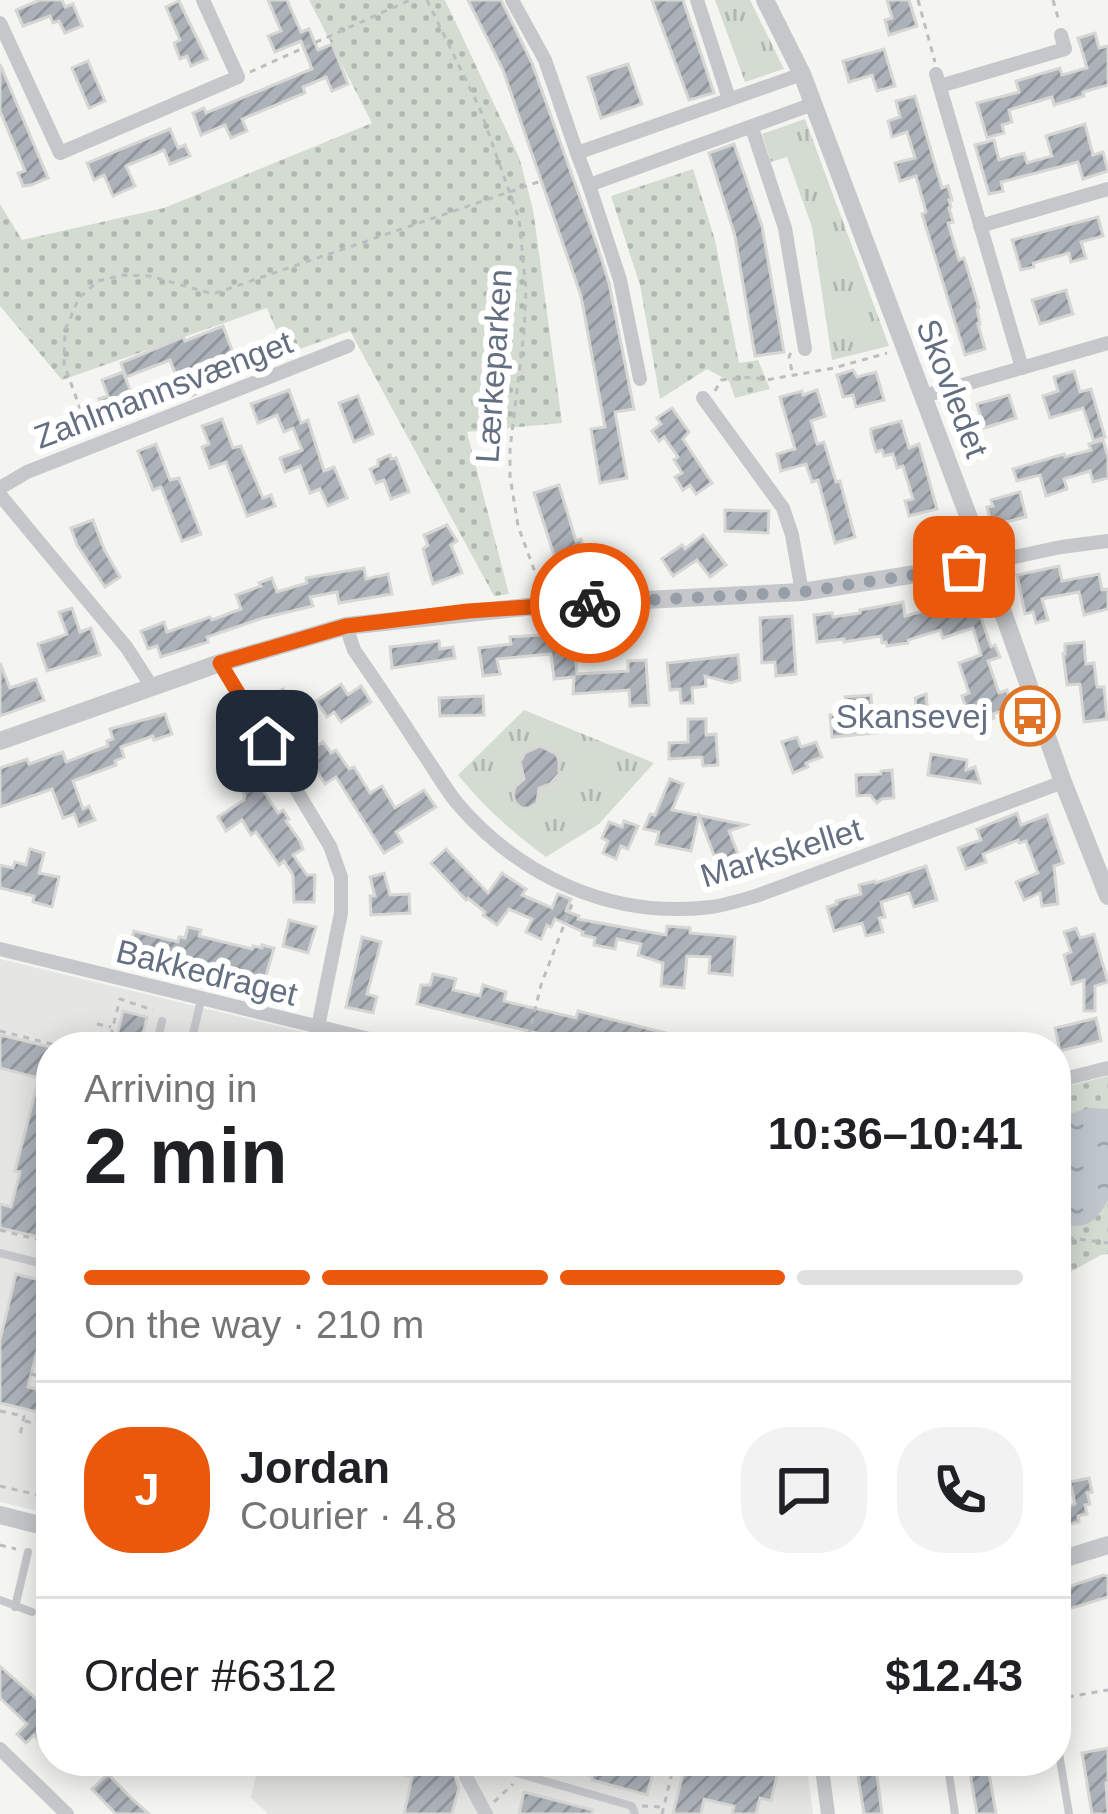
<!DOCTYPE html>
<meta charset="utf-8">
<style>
:root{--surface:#fff;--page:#f2f2f2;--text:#202124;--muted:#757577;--line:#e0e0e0;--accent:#ea580c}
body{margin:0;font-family:Arial,sans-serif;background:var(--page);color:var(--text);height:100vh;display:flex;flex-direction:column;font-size:45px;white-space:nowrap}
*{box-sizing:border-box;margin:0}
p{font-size:39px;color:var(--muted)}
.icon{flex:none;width:66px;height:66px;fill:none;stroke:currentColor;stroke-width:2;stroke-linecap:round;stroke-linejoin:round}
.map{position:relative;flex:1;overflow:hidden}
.details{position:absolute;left:36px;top:1032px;width:1035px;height:744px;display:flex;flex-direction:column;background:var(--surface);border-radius:48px;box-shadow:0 6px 30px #0003}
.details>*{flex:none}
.pin{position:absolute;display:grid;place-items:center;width:102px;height:102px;color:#fff;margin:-51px;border-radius:24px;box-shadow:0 6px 18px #0006}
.courier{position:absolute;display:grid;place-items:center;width:120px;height:120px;margin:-60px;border:9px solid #ea580c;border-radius:50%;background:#fff;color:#222;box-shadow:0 3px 15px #0007}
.summary em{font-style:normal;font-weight:600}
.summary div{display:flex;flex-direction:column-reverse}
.summary{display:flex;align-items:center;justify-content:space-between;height:204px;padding:0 48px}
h1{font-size:78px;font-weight:600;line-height:90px}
.bar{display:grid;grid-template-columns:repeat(4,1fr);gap:18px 12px;align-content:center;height:144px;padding:0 48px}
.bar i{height:15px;border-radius:9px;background:var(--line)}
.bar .on{background:var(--accent)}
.bar p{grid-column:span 4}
.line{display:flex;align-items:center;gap:30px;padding:0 48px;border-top:3px solid var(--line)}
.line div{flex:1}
.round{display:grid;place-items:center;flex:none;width:126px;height:126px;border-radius:48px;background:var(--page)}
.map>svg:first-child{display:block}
.built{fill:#e5e5e4}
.grass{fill:url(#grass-tufts)}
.park{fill:url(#park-dots)}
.water{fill:url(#water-ripples)}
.building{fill:url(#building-hatch);stroke:#d6d6d4;stroke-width:3}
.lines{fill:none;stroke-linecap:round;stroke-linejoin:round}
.path{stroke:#bcbdc0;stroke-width:3;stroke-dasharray:6 6;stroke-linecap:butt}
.service{stroke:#c5c7cb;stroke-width:8}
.minor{stroke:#c5c7cb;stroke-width:14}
.tertiary{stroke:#c5c7cb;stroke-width:18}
.done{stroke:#969ea8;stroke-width:12;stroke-dasharray:0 21.6}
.route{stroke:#ea580c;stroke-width:15}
.labels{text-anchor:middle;stroke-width:12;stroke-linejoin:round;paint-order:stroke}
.street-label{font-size:33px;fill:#646f81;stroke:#fff}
.poi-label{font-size:33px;fill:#646f81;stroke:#fff;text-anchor:end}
</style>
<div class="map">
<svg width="1108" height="1814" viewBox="0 0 1108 1814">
<defs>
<pattern id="grass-tufts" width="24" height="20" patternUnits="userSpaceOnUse" patternTransform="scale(3)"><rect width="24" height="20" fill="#d4dcd2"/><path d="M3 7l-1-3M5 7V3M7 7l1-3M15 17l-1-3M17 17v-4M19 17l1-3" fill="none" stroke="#b0b7b0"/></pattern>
<pattern id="park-dots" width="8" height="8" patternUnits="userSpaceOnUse" patternTransform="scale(3)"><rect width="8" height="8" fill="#d4dcd2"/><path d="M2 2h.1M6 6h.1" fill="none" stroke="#b0b7b0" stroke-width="1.8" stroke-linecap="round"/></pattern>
<pattern id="water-ripples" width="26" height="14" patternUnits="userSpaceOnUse" patternTransform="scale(3)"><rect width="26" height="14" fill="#bfc7cd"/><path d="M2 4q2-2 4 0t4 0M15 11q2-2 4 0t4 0" fill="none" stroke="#9fa6ac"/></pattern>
<pattern id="building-hatch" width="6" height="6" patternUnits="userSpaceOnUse" patternTransform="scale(3)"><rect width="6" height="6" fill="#adb2b9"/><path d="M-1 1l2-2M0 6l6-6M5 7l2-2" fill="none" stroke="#90959c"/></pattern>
</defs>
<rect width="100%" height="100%" fill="#f4f5f1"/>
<g class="built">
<path d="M0 959 365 1047H51V1514L0 1502Z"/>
<path d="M259 1761H806L813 1814H268L251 1798Z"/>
</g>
<g class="grass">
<path d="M715 0H750L784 69 745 82Z"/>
<path d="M805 119 889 346 832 360 812 227 787 157 771 162 762 134Z"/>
<path d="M524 710 654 763 599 824 546 857C512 832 484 807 458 775Z"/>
</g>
<g class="park">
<path d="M309 0H445L519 157 533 209 562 423 467 432 509 594 494 596 350 331 286 354 267 308 62 380 0 306V204L22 240 164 208 372 123Z"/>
<path d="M693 169 715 240 739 363 758 360 770 389 735 398 729 381 707 369 660 399 640 285 611 196Z"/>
<path d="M1108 1076V1254L1101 1255 1056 1280V1089Z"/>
</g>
<path class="water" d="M1089 1108 1108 1109V1200C1094 1225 1083 1231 1056 1222V1118Z"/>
<g class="building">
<path d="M40 0H62L65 7 73 4 82 26 65 33 59 21 53 23 50 16 23 26 16 10Z"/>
<path d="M268 0H287L301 32 309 29 318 50 332 44 348 84 332 91 326 77 303 87 305 93 242 119 247 131 231 138 225 125 201 135 193 113 204 108 206 113 312 69 301 41 275 52 268 36 281 31Z"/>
<path d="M468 0H501L532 63 598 248 609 283 634 409 615 412 627 478 600 483 591 429 605 427 581 296 503 70Z"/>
<path d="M652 0H683L714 93 689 100Z"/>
<path d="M887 0H909L917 26 889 35 885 20 892 18Z"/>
<path d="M179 1 207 59 191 66 187 56 180 59 174 43 180 40 166 7Z"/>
<path d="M1095 33 1099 48 1108 46V85L1083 92 1084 96 1054 105 1052 97 1009 110 1012 122 1002 125 1004 133 987 138 977 103 1019 92 1016 81 1060 68 1062 75 1087 68 1078 38Z"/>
<path d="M884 49 895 86 877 91 872 75 849 82 843 61Z"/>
<path d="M88 61 105 101 89 108 72 68Z"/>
<path d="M0 64 48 178 31 185 23 186 18 173 25 171 0 111Z"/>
<path d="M628 64 642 104 601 118 588 77Z"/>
<path d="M915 96 942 188 948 186 952 200H949L951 207 949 208 953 222 948 223 959 260 964 258 979 308 977 309 980 324H978L985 349 965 355 922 214 926 212 916 176 900 181 895 163 915 158 907 132 892 137 888 121 900 117 896 101Z"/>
<path d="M1085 124 1093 155 1103 152 1108 171 1083 179 1078 162 1001 182 1003 191 989 194 975 145 994 140 999 160 1024 153 1027 163 1052 156 1046 136Z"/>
<path d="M170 129 178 148 185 145 190 156 170 164 164 150 126 166 135 186 113 196 104 175 94 180 87 163Z"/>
<path d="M734 144 762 226 784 352 755 356 735 236 709 153Z"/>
<path d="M1098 217 1103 236 1081 242 1086 258 1071 262 1069 253 1033 263 1034 267 1021 270 1012 240Z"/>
<path d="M1066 290 1073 314 1040 324 1032 300Z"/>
<path d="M223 326 236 361 208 372 213 384 195 390 196 394 185 398 170 360 126 377 121 363 183 337 185 341Z"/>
<path d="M853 370 857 377 876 372 884 400 856 407 853 395 843 397 837 375Z"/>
<path d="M1074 371 1080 392 1091 389 1105 437 1094 441 1083 408 1050 418 1043 396 1058 391 1054 377Z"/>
<path d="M123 372 136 405 106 416 99 399 108 396 102 380Z"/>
<path d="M289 390 301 423 308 420 324 471 334 467 347 498 328 506 320 489 310 493 300 466 285 472 280 458 302 450 293 428 284 432 277 415 258 423 251 404Z"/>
<path d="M817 390 825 416 811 421 817 444 824 442 836 482 840 481 855 537 835 543 818 480 812 482 806 464 781 471 777 454 795 449 780 397 802 391 803 395Z"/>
<path d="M1009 395 1016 418 984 428 977 404Z"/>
<path d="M358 396 373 434 354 442 339 403Z"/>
<path d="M672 408 689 432 683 439 712 483 696 494 690 485 683 490 675 477 682 473 674 460 678 457 664 437 659 441 652 431 661 424 657 418Z"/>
<path d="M222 419 233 448 241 446 263 498 271 495 275 506 247 516 226 462 210 468 202 447 209 444 202 426Z"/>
<path d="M901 421 909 448 919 444 937 509 909 516 905 501 913 499 903 466 897 468 893 454 884 456 882 450 876 452 871 434V429Z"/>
<path d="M1103 440 1108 457V478L1093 482 1090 471 1064 479 1067 489 1046 496 1040 475 1017 481 1013 469 1064 454 1065 457 1091 450 1089 444Z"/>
<path d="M156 444 170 480 179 478 201 534 182 541 161 487 153 490 138 451Z"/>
<path d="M390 455 391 459 396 458 409 492 391 499 384 480 376 483 370 469 378 466V460Z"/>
<path d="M559 485 576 541 581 539 591 571 562 580 534 493Z"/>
<path d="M1020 492 1026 517 997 524 996 518 990 519 987 507 993 506 991 500Z"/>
<path d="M725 510 769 511 768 533 725 531Z"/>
<path d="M93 520 104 549 120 577 105 587 77 545 71 528Z"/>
<path d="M447 525 457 541 451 545 462 573 433 584 423 549 428 545 424 535Z"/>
<path d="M703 535 726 565 710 577 697 560 673 576 662 559 682 545 685 549Z"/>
<path d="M1059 566 1062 581 1099 574 1102 590 1108 589V609L1084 615 1079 592 1042 599 1048 620 1036 623 1033 612 1025 614 1017 575Z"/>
<path d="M364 568 366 579 388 574 392 594 339 603 337 592 310 597 313 606 263 618 207 637 208 642 161 657 157 646 148 649 141 631 164 622 167 632 210 617 212 620 241 609 236 595 261 586 259 583 272 578 277 592 307 583 306 578Z"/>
<path d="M903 602 905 616 942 606 944 614 976 603 991 647 995 645 1000 657 988 661 999 693 1007 690 1012 707 993 714 994 718 978 723 977 720 971 722 962 696 969 693 959 663 981 655 973 628 943 638 940 630 908 640V643L887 646 886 642 882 643 881 636 844 642V639L817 642 814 615 832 613 833 617 860 613V610Z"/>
<path d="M72 608 80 632 91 628 100 655 47 671 38 644 67 634 59 612Z"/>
<path d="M792 616 796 674 776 676 775 662 762 663 760 618Z"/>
<path d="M559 634V638L565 637 567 656 575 655 577 674 628 671V661L646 660 649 705 630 706 629 690 573 694 574 677 554 679 551 654 497 659 500 674 483 676 479 648 511 644 510 637Z"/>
<path d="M439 641 440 649 453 647 455 658 392 668 390 647Z"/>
<path d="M1084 642 1086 664 1094 663 1097 687H1104L1107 719 1084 722 1080 684 1067 685 1063 654H1065V644Z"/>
<path d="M738 655 740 680 731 683 705 676 706 686 692 688 693 703H681L680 689 670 690 667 663Z"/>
<path d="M0 663 10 688 36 679 44 700 0 716Z"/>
<path d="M341 684 348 695 361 686 371 702 341 722 334 712 327 717 316 701Z"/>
<path d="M283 689 306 725 292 734 276 708 270 712 263 701Z"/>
<path d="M926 694 929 728 832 737 830 715 846 713 845 697 871 695 872 711 916 707 915 698Z"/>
<path d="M483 696 484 715 440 716 439 698Z"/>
<path d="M165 714 172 734 154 740 153 736 121 747 124 757 115 761 116 765 73 781 83 809 89 806 95 820 79 826 74 814 63 818 52 789 0 807V768L27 759 29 764 63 752 66 762 108 746 107 741 113 739 110 729Z"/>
<path d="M688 719H706V735L716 734 718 765 703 766 702 757 669 759V743L688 742Z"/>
<path d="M797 737 801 747 816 742 822 757 806 763 808 767 793 773 782 742Z"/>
<path d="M323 742 331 753 336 750 349 769 354 767 370 793 382 786 395 808 424 790 436 807 396 832 402 842 384 853 336 777 325 784 305 753Z"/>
<path d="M540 746 556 754 559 760V774L550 784 539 788 537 803 529 808H521L515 802 513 794 515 787 524 779 520 762 525 753Z"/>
<path d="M931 754 967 760 966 770 975 767 980 783 928 775Z"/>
<path d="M248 767 278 813 283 810 289 819 286 821 300 841 303 849 293 855 307 875H315L314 902H294L293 875 284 861 279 865 256 832 251 835 242 820 226 831 218 817 244 800 245 796 233 777Z"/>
<path d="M892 770 894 798 882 799 877 803 870 795 857 796 856 775 881 774V771Z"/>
<path d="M670 779 683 784 672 810 746 825 729 831 743 867 722 876 699 816 691 851 656 844 659 832 644 829 650 814 655 815Z"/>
<path d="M1017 813 1021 825 1047 815 1063 863 1054 866 1058 904 1042 906 1040 893 1024 900 1016 882 1038 873 1026 841 1019 843 1018 840 983 854 986 862 966 869 958 848 981 840 977 829Z"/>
<path d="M624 821 638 826 628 849 621 846 616 859 603 853 608 841 602 838 609 822 622 827Z"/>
<path d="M30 849 44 853 39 873 59 877 52 907 33 902 34 896 0 888V865L13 868 15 862 26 865Z"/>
<path d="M446 849 488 893 502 873 526 889 522 895 552 908 558 894 571 899 566 911 579 916 578 919 666 935 667 926 690 928V933L735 937 732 975 709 973 710 957 687 956 684 988 661 986 663 963 638 955 641 944 617 939 615 949 594 945 595 938 582 935 583 932 555 919 551 927 547 925 541 939 526 932 532 919 509 909 497 925 483 915 485 912 468 898 466 900 431 863Z"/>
<path d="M926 866 937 900 914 907 909 893 881 902 885 917 879 918 883 932 866 936 862 923 834 931 827 907 837 904 836 901 861 894 859 885 875 881 876 883Z"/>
<path d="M384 873 390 895 409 894 410 913 371 915 370 896H375L370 877Z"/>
<path d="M289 920 316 927 308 953 283 946Z"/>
<path d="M188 927 201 930 199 936 252 949 253 946 262 948V945L274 948 263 986 245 981 246 975 239 974 240 971 192 960 191 964 155 955 154 960 135 955 138 945 131 943 134 931 178 942 179 937 185 938Z"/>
<path d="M1076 928 1080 938 1094 934 1108 982 1095 986V1011H1084V980L1072 984 1064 955 1071 952 1064 932Z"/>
<path d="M362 937 381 942 367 994 377 997 373 1013 346 1007Z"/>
<path d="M433 974 456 979 453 990 480 996 483 985 506 992 504 1001 576 1018 578 1011 682 1037 679 1047H594L417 1004 421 985H430Z"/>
<path d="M123 1011 147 1017 140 1047H114Z"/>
<path d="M1096 1018 1101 1041 1060 1051 1055 1028Z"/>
<path d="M0 1035 51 1047V1240L0 1228V1204L11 1207 20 1172 15 1171 39 1078 0 1068Z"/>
<path d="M16 1274 51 1283V1337L41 1335 28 1387 51 1393V1423L36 1419 38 1412 0 1403V1340Z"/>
<path d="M1089 1478 1092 1492 1087 1493 1090 1504 1085 1505 1087 1514 1078 1516 1079 1522 1056 1528V1509L1075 1504 1070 1482Z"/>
<path d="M1103 1575 1108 1576V1597L1056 1613V1591Z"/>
<path d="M0 1666 51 1712V1753L34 1735 26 1743 17 1734 27 1724 0 1698Z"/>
<path d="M1108 1748V1783H1106L1108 1814H1092L1082 1753Z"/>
<path d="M364 1761H435L456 1768 455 1776 459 1788 452 1814H404L412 1777 363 1765Z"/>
<path d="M549 1761H611L631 1766 632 1761H656L647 1795 592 1780V1776L548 1765Z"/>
<path d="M686 1761H769L768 1765 779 1767 771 1801 760 1798 756 1814H732L734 1806 704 1799 701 1814H673Z"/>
<path d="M856 1761H875L882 1814H864Z"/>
<path d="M968 1761H987L996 1814H977Z"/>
<path d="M108 1774 130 1797 149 1814H116L92 1789Z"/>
<path d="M524 1792 593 1810 592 1814H519Z"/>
</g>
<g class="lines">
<g class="path">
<path d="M427 0 480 109 519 219 526 290 524 332 510 449V476L518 526 542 591"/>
<path d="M918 0 935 62"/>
<path d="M1053 0 1059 21"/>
<path d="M250 72 410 0"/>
<path d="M791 353 789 356 792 372"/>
<path d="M715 391 721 380 753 377 766 380 834 368 887 353"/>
<path d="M89 433 64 364 65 330 79 298 98 281 123 275 150 276 213 294 541 181"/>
<path d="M97 1024 111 1027"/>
<path d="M0 1031 64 1047"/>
<path d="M108 1047 120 999 153 1010"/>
<path d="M526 1047 541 985 572 904"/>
<path d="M0 1230 51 1243"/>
<path d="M1056 1236 1108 1243"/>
<path d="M31 1374 51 1379"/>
<path d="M0 1411 24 1416 20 1436"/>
<path d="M25 1421 51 1427"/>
<path d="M0 1486 51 1498"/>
<path d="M0 1545 16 1549"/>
<path d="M37 1554 51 1558"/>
<path d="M1056 1699 1108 1690"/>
<path d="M494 1802 513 1784"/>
<path d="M642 1806 662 1807"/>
<path d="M662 1814 675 1761"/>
</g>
<g class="service">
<path d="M156 1047 162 1021"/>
<path d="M190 1047 201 1000"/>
<path d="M312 1047 317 1028"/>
<path d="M0 1253 51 1266"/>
<path d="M0 1600 32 1612"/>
<path d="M15 1607 28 1552"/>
<path d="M1056 1735 1069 1814"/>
<path d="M475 1761 632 1806 635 1814"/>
<path d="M947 1761 955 1814"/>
</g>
<g class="minor">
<path d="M512 0 545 60 577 153"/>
<path d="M697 0 729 99"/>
<path d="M0 23 60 153 238 77 203 0"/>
<path d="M802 74 577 153 589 185 813 104"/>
<path d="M936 74 1022 368"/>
<path d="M940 86 1065 49 1061 35"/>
<path d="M752 128 785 228 805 349"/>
<path d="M589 185 620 280 640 379"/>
<path d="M980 226 1108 189"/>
<path d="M924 396 1108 343"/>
<path d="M703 398 783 508 792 535 802 592"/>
<path d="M0 488 27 472 348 346"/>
<path d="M0 495 127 648 152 687"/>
<path d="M986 563 1061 547 1108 541"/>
<path d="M346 626 354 650C377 683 399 716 421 750 433 767 444 787 457 803 521 878 613 919 711 907 726 905 741 900 756 896L1063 782"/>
<path d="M220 663 330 846 341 877V913L318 1027"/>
<path d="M0 949 402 1047"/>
<path d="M1056 1081 1108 1068"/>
<path d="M0 1749 67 1814"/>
<path d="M469 1761 466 1777 486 1814"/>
<path d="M821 1761 828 1814"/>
</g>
<g class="tertiary">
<path d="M765 0 802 74 978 542 1063 782 1108 896"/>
<path d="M0 741 220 663 346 626 546 605 802 592 986 563"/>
<path d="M0 1515 51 1528"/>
<path d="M1056 1561 1108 1545"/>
</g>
</g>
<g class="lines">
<path class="done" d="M590 603 802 592 964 567"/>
<path class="route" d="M267 741 220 663 346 626 468 611 590 603"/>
</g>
<defs>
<g id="bus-ring" transform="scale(3)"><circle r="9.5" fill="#fff" stroke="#df7426" stroke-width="1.5"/><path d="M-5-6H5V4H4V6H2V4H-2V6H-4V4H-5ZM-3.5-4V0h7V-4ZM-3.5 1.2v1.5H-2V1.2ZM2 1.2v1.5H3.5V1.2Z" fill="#df7426"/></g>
</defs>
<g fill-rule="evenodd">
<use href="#bus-ring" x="1030" y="716"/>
</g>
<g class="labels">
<g class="street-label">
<text transform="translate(493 366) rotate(-86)" y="12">Lærkeparken</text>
<text transform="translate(953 388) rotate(69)" y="12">Skovledet</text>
<text transform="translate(163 389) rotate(-21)" y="12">Zahlmannsvænget</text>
<text transform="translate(781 852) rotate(-17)" y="12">Markskellet</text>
<text transform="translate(207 972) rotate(14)" y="12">Bakkedraget</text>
</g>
<g class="poi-label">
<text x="988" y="728">Skansevej</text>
</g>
</g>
</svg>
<div class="pin" style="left:964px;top:567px;background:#ea580c"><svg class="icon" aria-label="bag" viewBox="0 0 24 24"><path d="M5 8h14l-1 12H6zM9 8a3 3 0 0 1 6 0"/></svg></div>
<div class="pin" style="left:267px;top:741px;background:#1f2937"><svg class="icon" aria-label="home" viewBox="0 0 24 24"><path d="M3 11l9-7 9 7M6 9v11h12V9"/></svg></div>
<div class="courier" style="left:590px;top:603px"><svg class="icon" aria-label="bike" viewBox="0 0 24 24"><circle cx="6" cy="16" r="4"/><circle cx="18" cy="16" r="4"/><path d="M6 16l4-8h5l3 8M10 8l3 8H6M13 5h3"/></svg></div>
<section class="details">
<div class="summary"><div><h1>2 min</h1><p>Arriving in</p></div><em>10:36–10:41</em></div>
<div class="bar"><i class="on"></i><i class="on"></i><i class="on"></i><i></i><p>On the way · 210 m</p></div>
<div class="line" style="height:216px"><b class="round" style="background:var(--accent);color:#fff">J</b><div><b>Jordan</b><p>Courier · 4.8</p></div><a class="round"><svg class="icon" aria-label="chat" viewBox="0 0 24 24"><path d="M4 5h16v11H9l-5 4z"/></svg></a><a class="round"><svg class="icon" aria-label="phone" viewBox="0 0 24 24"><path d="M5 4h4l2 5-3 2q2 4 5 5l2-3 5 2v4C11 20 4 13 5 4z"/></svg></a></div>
<div class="line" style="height:156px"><div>Order #6312</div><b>$12.43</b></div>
</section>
</div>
